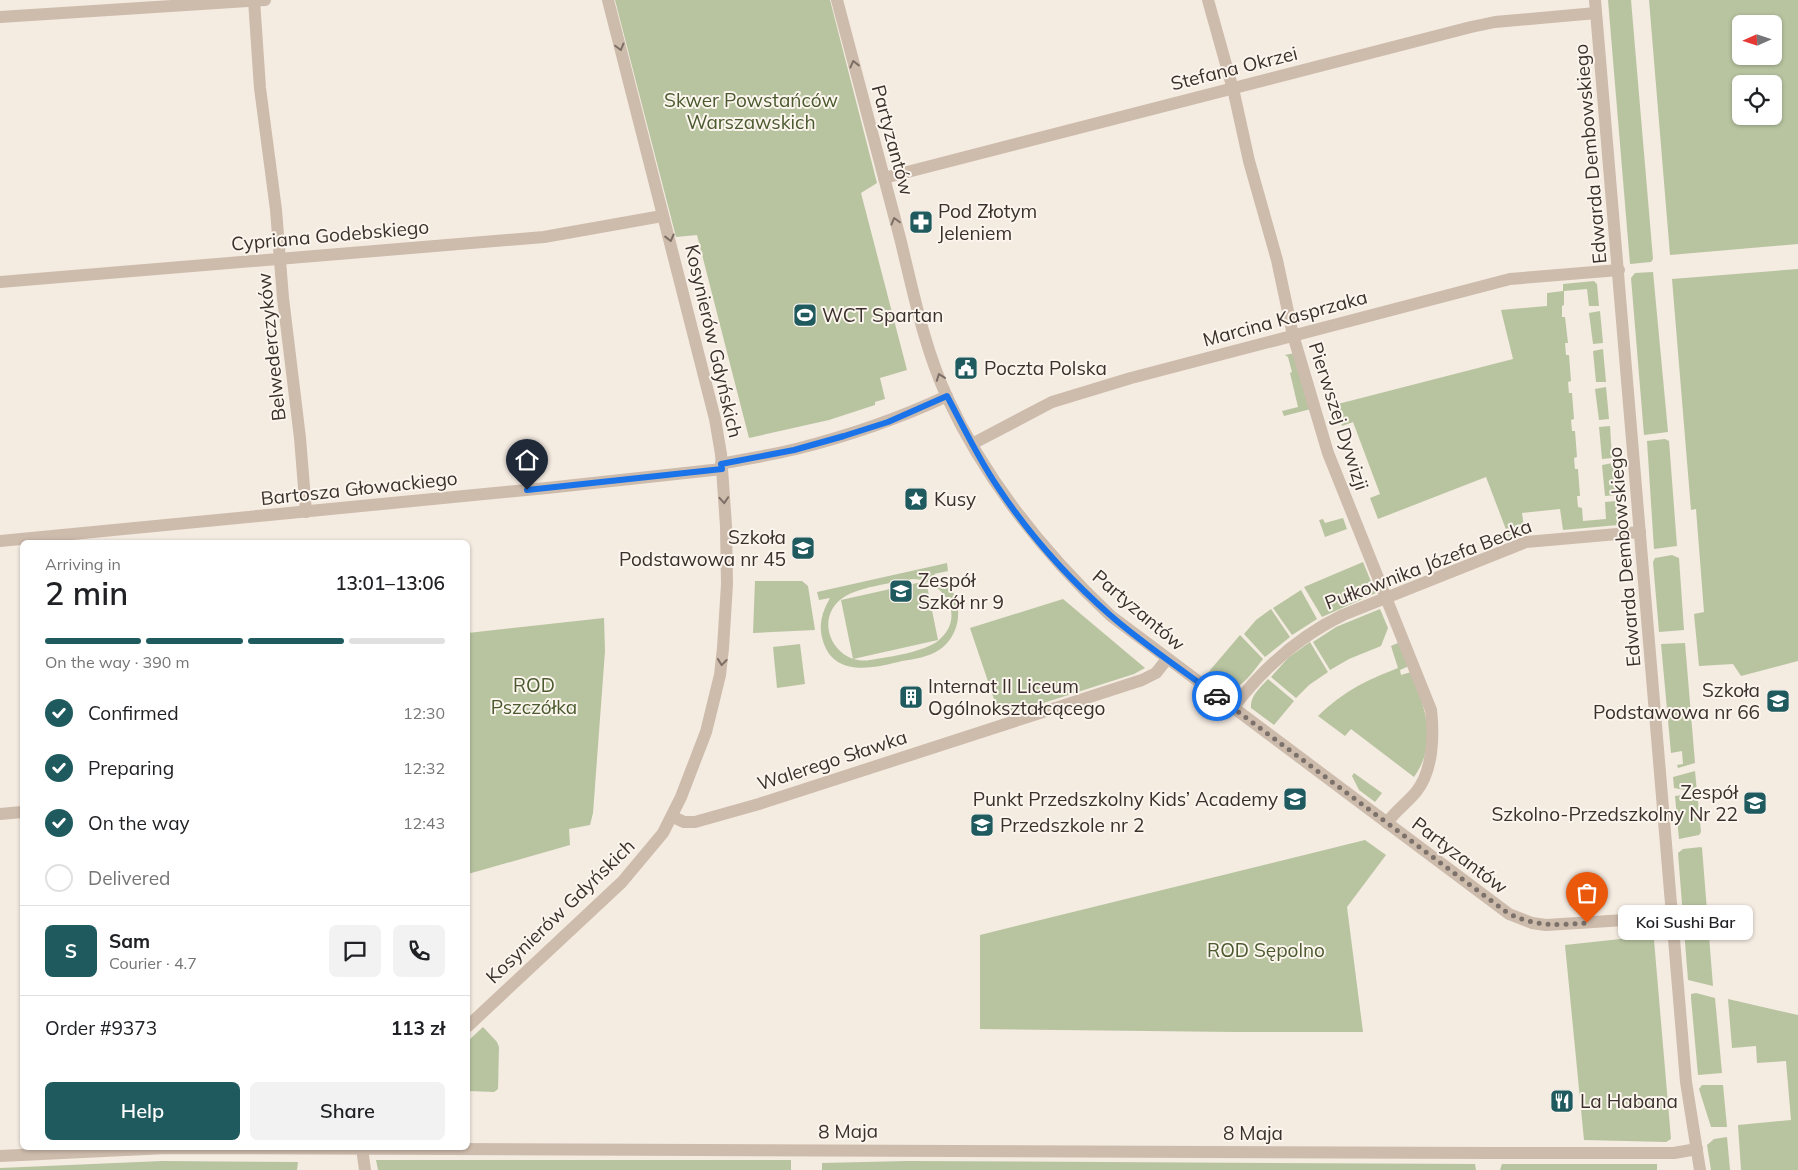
<!DOCTYPE html>
<meta charset="utf-8">
<style>
:root{--surface:#fff;--page:#f2f2f2;--text:#202124;--muted:#757577;--line:#e0e0e0;--accent:#1f5a5e}
body{margin:0;font-family:Mulish,sans-serif;background:var(--page);color:var(--text);height:100vh;display:flex;flex-direction:column;font-size:19px;white-space:nowrap}
*{box-sizing:border-box;margin:0}
p{font-size:16px;color:var(--muted)}
.icon{flex:none;width:28px;height:28px;fill:none;stroke:currentColor;stroke-width:2;stroke-linecap:round;stroke-linejoin:round}
.map{position:relative;flex:1;overflow:hidden}
.side{position:absolute;left:20px;top:540px;width:450px;height:610px;display:flex;flex-direction:column;background:var(--surface);border-radius:8px;box-shadow:0 1px 4px #0004}
.side>*{flex:none}
.needle{width:32px;rotate:267deg}
.controls{position:absolute;left:1732px;top:15px;display:grid;gap:10px}
.controls a{display:grid;place-items:center;width:50px;height:50px;border-radius:8px;background:var(--surface);box-shadow:0 1px 4px #0004;font-size:25px}
.pin{position:absolute;display:grid;place-items:center;width:42px;height:42px;color:#fff;margin:-51px -21px;border-radius:50% 50% 50% 0;rotate:-45deg;box-shadow:0 0 5px #0007}
.pin .icon{rotate:45deg}
.courier{position:absolute;display:grid;place-items:center;width:50px;height:50px;margin:-25px;border:4px solid #1a73e8;border-radius:50%;background:#fff;color:#222;box-shadow:0 1px 6px #0007}
.bubble{position:absolute;height:35px;border-radius:8px;background:var(--surface);box-shadow:0 1px 4px #0004;font-size:16px;font-weight:600;line-height:35px;text-align:center}
.headline em{font-style:normal;font-weight:600}
.headline div{display:flex;flex-direction:column-reverse}
.headline{display:flex;align-items:center;justify-content:space-between;height:85px;padding:0 25px}
h1{font-size:32px;font-weight:600;line-height:38px}
.bar{display:grid;grid-template-columns:repeat(4,1fr);gap:8px 5px;align-content:center;height:60px;padding:0 25px}
.bar i{height:6px;border-radius:4px;background:var(--line)}
.bar .current{background:var(--accent)}
.bar p{grid-column:span 4}
.line{display:flex;align-items:center;gap:12px;padding:0 25px;border-top:1px solid var(--line)}
.line div{flex:1}
.round{display:grid;place-items:center;flex:none;width:52px;height:52px;border-radius:8px;background:var(--page)}
ol{padding:0 25px;list-style:none}
li{display:flex;align-items:center;gap:15px;height:55px}
li p{margin-inline-start:auto}
li .icon{padding:5px;border-radius:50%;background:var(--accent);color:#fff;stroke-width:4}
li:last-child{color:var(--muted)}
li i{width:28px;height:28px;border:2px solid var(--line);border-radius:50%}
.cta{display:flex;gap:10px;margin-top:auto;padding:10px 25px}
.cta a{flex:1;height:58px;border-radius:8px;background:var(--accent);color:#fff;font-size:20px;font-weight:600;line-height:58px;text-align:center}
.cta a+a{background:var(--page);color:var(--text)}
.map>svg:first-child{display:block}
.green{fill:#b8c4a0;fill-rule:evenodd}
.lines{fill:none;stroke-linecap:round;stroke-linejoin:round}
.minor{stroke:#cdbbac;stroke-width:12}
.tertiary{stroke:#cdbbac;stroke-width:12}
.oneway{stroke:#7d6f65}
.done{stroke:#7c716b;stroke-width:5;stroke-dasharray:0 9}
.route{stroke:#1a73e8;stroke-width:6}
.labels{text-anchor:middle;stroke-width:4;stroke-linejoin:round;paint-order:stroke}
.street-label{font-size:19px;fill:#3b302b;stroke:#fbf5ee}
.park-label{font-size:19px;fill:#4a5a2e;stroke:#fbf5ee}
.poi-label{font-size:19px;fill:#3b302b;stroke:#fbf5ee;text-anchor:start}
</style>
<div class="map">
<svg width="1798" height="1170" viewBox="0 0 1798 1170">
<rect width="100%" height="100%" fill="#f4ebe1"/>
<g class="green">
<path d="M615 0H830L877 183 861 193 907 370 880 378 885 399 875 402V405L829 420 749 438 697 235 676 237Z"/>
<path d="M1608 0H1631L1653 259 1651 262 1630 264Z"/>
<path d="M1649 0H1798V244L1670 255ZM1741 24H1774V56H1741ZM1741 84H1774V116H1741Z"/>
<path d="M1798 269V661L1741 676 1733 664 1699 666 1694 614 1704 612 1696 509 1691 510 1672 279Z"/>
<path d="M1653 272 1668 432 1644 435 1631 278 1635 273Z"/>
<path d="M1594 281 1597 284 1599 306H1589L1587 289 1564 291V305L1562 306V317H1565L1568 343H1565L1566 355H1569L1571 381 1568 382 1569 393H1572L1574 419 1571 420 1572 431H1575L1577 457 1574 458 1575 469H1578L1580 496H1577L1578 507 1582 508 1583 521 1606 519 1605 502 1616 501 1618 525 1563 530 1560 509 1522 513 1525 535 1510 540 1486 477 1378 519 1370 498 1380 494 1353 422 1342 426 1334 405 1513 359 1501 310 1547 306V293L1563 291V284Z"/>
<path d="M1600 311 1603 343 1593 344 1589 313Z"/>
<path d="M1603 349 1606 382H1596L1593 351Z"/>
<path d="M1295 353 1311 409 1284 416 1282 411 1298 407 1290 373 1292 372 1288 357 1285 355Z"/>
<path d="M1606 387 1609 419 1599 420 1595 389Z"/>
<path d="M1610 426 1612 458 1602 459 1599 427Z"/>
<path d="M1665 439 1669 441 1677 546 1654 549 1647 441Z"/>
<path d="M1613 463 1615 495 1605 496 1602 465Z"/>
<path d="M1343 518 1347 529 1325 537 1319 520 1323 519 1325 523Z"/>
<path d="M1672 555 1679 558 1684 630 1659 632 1653 562 1655 558Z"/>
<path d="M1363 562 1372 584 1378 592 1322 617 1304 587Z"/>
<path d="M947 563 948 571 934 574C940 579 947 583 951 589 964 609 959 637 939 650 928 657 915 659 902 661 875 668 834 678 823 641 818 625 822 612 830 598L819 600 817 592ZM913 579C944 580 967 617 939 640 925 652 889 657 870 660 837 666 813 623 840 600 855 587 893 583 913 579Z"/>
<path d="M755 581H802L808 586 815 630 753 633Z"/>
<path d="M926 581 938 640 853 659 841 600Z"/>
<path d="M1301 590 1317 619 1292 635 1273 608Z"/>
<path d="M1063 599 1145 668 1134 674 1000 717 970 628Z"/>
<path d="M1271 609 1290 637 1265 657 1244 634 1256 620Z"/>
<path d="M1380 609 1388 628 1381 646 1349 659 1330 670 1313 642 1336 627Z"/>
<path d="M604 618 605 651 593 813 590 825 569 829 570 845 468 874V633Z"/>
<path d="M1240 635 1263 659C1254 670 1242 690 1226 690L1206 675Z"/>
<path d="M1310 642 1328 672 1309 685 1296 698 1271 677 1288 658Z"/>
<path d="M1400 642 1409 666 1400 670 1401 675 1411 672C1425 709 1439 741 1414 777L1351 729 1345 736 1318 716C1344 691 1365 681 1398 668L1391 646Z"/>
<path d="M1685 643 1695 763 1678 768 1677 765 1683 764 1682 751 1671 753 1661 644Z"/>
<path d="M800 644 805 684 777 688 773 647Z"/>
<path d="M1268 679 1294 701 1274 725 1251 708C1250 696 1260 688 1268 679Z"/>
<path d="M1695 771 1697 792 1674 788 1673 777Z"/>
<path d="M1354 773 1382 793 1375 802 1359 790 1352 776Z"/>
<path d="M1683 795 1698 801 1701 832 1699 835 1679 839 1675 796Z"/>
<path d="M1365 840 1386 855 1347 907 1363 1032H1234L980 1029V935Z"/>
<path d="M1701 847 1702 848 1713 986 1688 980 1678 853 1683 849Z"/>
<path d="M1648 936 1654 940 1671 1139 1666 1142 1584 1140 1565 945Z"/>
<path d="M1696 993 1715 998 1722 1073 1698 1075 1691 998V994Z"/>
<path d="M1728 999 1798 1015V1170H1741L1738 1125 1791 1120 1786 1061 1757 1063 1756 1046 1732 1048Z"/>
<path d="M483 1027 497 1042 499 1047 498 1089 494 1092 468 1091V1041Z"/>
<path d="M1702 1085H1723L1727 1127H1711L1699 1089Z"/>
<path d="M1727 1137 1730 1170H1711L1707 1145 1714 1139Z"/>
<path d="M376 1160H791V1170H378Z"/>
<path d="M162 1161 298 1162 297 1170H0V1168Z"/>
<path d="M907 1161 1475 1164 1476 1170H822V1163Z"/>
<path d="M1502 1164H1657V1170H1500Z"/>
</g>
<g class="lines">
<g class="minor">
<path d="M254 0 260 88 276 210 283 298 300 438 306 512"/>
<path d="M837 0C858 79 879 158 900 238 913 291 924 347 947 397 986 481 1044 553 1111 616L1509 914 1532 923 1546 925 1672 917"/>
<path d="M1208 0 1234 93 1249 161 1277 260 1293 335 1328 453 1431 710C1434 736 1433 771 1416 792 1407 803 1395 811 1387 823"/>
<path d="M0 17 265 0"/>
<path d="M884 178 1471 27 1495 22 1596 13"/>
<path d="M0 282 544 237 662 216"/>
<path d="M972 444 1052 402 1131 378 1510 279 1619 270"/>
<path d="M721 464C746 459 771 455 796 449 848 436 898 419 947 396"/>
<path d="M0 541 547 488 722 469"/>
<path d="M1233 708C1263 668 1298 637 1343 615L1526 542 1640 532"/>
<path d="M0 814 22 812"/>
<path d="M673 817 684 822H695L759 804 1142 680 1156 673 1167 659"/>
<path d="M468 1026 622 882 663 833 681 797 706 732 720 675 723 648 727 584 726 526 721 454 715 419 608 0"/>
<path d="M362 1148 365 1170"/>
<path d="M0 1156 167 1148 1491 1153H1674L1697 1149"/>
</g>
<path class="tertiary" d="M1595 0 1686 1082 1700 1170"/>
</g>
<defs><path id="oneway-chevron" d="M-2-3.5L2.5 0L-2 3.5" fill="none" stroke-width="1.6" stroke-linecap="round" stroke-linejoin="round" transform="scale(1.25)"/></defs>
<g class="oneway">
<use href="#oneway-chevron" transform="translate(620 47) rotate(75)"/>
<use href="#oneway-chevron" transform="translate(854 64) rotate(-104)"/>
<use href="#oneway-chevron" transform="translate(895 221) rotate(-105)"/>
<use href="#oneway-chevron" transform="translate(670 238) rotate(76)"/>
<use href="#oneway-chevron" transform="translate(940 377) rotate(-110)"/>
<use href="#oneway-chevron" transform="translate(724 500) rotate(86)"/>
<use href="#oneway-chevron" transform="translate(722 662) rotate(96)"/>
</g>
<g class="lines">
<path class="done" d="M1217 696 1509 914C1539 927 1555 925 1587 923"/>
<path class="route" d="M527 490 722 469 721 464 794 450 844 436 888 422 947 396C963 426 978 458 997 486 1028 533 1068 578 1110 615 1143 644 1181 669 1217 696"/>
</g>
<defs>
<g id="pharmacy-square" transform="scale(1.25)"><rect x="-9" y="-9" width="18" height="18" rx="4" fill="#1f5a5e" stroke="#fbf5ee"/><path d="M-2-6h4v4h4v4h-4v4h-4v-4h-4v-4h4Z" fill="#fff"/></g>
<g id="stadium-square" transform="scale(1.25)"><rect x="-9" y="-9" width="18" height="18" rx="4" fill="#1f5a5e" stroke="#fbf5ee"/><path d="M0-5a6.5 5 0 1 0 0 10a6.5 5 0 1 0 0-10ZM-3.5-1.8h7v3.6h-7Z" fill="#fff"/></g>
<g id="civic-square" transform="scale(1.25)"><rect x="-9" y="-9" width="18" height="18" rx="4" fill="#1f5a5e" stroke="#fbf5ee"/><path d="M-.6-6.5H3V-4.5H.6V-3L4-1V1h2V6H-6V1h2V-1L-.6-3ZM-1.2 2.5V6h2.4V2.5Z" fill="#fff"/></g>
<g id="sight-square" transform="scale(1.25)"><rect x="-9" y="-9" width="18" height="18" rx="4" fill="#1f5a5e" stroke="#fbf5ee"/><path d="M0-6L1.8-2.2L6-1.7L2.9 1.2L3.7 5.4L0 3.3L-3.7 5.4L-2.9 1.2L-6-1.7L-1.8-2.2Z" fill="#fff"/></g>
<g id="school-square" transform="scale(1.25)"><rect x="-9" y="-9" width="18" height="18" rx="4" fill="#1f5a5e" stroke="#fbf5ee"/><path d="M0-5L7-2L0 1L-7-2ZM-4 1L0 2.5L4 1V4Q0 6-4 4Z" fill="#fff"/></g>
<g id="building-square" transform="scale(1.25)"><rect x="-9" y="-9" width="18" height="18" rx="4" fill="#1f5a5e" stroke="#fbf5ee"/><path d="M-4-6H4V6H1V3H-1V6H-4ZM-2.5-4.3h1.7v1.8h-1.7ZM.8-4.3h1.7v1.8H.8ZM-2.5-1h1.7V.8h-1.7ZM.8-1h1.7V.8H.8Z" fill="#fff"/></g>
<g id="restaurant-square" transform="scale(1.25)"><rect x="-9" y="-9" width="18" height="18" rx="4" fill="#1f5a5e" stroke="#fbf5ee"/><path d="M-5-6h1v4h1v-4h1v4h1v-4h1v5L-1.5 .5V6h-2V.5L-5-1ZM5-6V6H3V1.5H1.5Q1.5-4 5-6Z" fill="#fff"/></g>
</defs>
<g fill-rule="evenodd">
<use href="#pharmacy-square" x="921" y="222"/>
<use href="#stadium-square" x="805" y="315"/>
<use href="#civic-square" x="966" y="368"/>
<use href="#sight-square" x="916" y="499"/>
<use href="#school-square" x="803" y="548"/>
<use href="#school-square" x="901" y="591"/>
<use href="#building-square" x="911" y="697"/>
<use href="#school-square" x="1778" y="701"/>
<use href="#school-square" x="1295" y="799"/>
<use href="#school-square" x="1755" y="803"/>
<use href="#school-square" x="982" y="825"/>
<use href="#restaurant-square" x="1562" y="1101"/>
</g>
<g class="labels">
<g class="street-label">
<text transform="translate(1234 68) rotate(-14)" y="7">Stefana Okrzei</text>
<text transform="translate(893 140) rotate(75)" y="7">Partyzantów</text>
<text transform="translate(1590 154) rotate(-95)" y="7">Edwarda Dembowskiego</text>
<text transform="translate(330 235) rotate(-5)" y="7">Cypriana Godebskiego</text>
<text transform="translate(1285 318) rotate(-15)" y="7">Marcina Kasprzaka</text>
<text transform="translate(714 341) rotate(77)" y="7">Kosynierów Gdyńskich</text>
<text transform="translate(271 347) rotate(-96)" y="7">Belwederczyków</text>
<text transform="translate(1339 416) rotate(72)" y="7">Pierwszej Dywizji</text>
<text transform="translate(359 488) rotate(-6)" y="7">Bartosza Głowackiego</text>
<text transform="translate(1624 557) rotate(-95)" y="7">Edwarda Dembowskiego</text>
<text transform="translate(1428 564) rotate(-21)" y="7">Pułkownika Józefa Becka</text>
<text transform="translate(1139 610) rotate(40)" y="7">Partyzantów</text>
<text transform="translate(832 760) rotate(-18)" y="7">Walerego Sławka</text>
<text transform="translate(1460 855) rotate(37)" y="7">Partyzantów</text>
<text transform="translate(560 911) rotate(-44)" y="7">Kosynierów Gdyńskich</text>
<text transform="translate(848 1131) rotate(-1)" y="7">8 Maja</text>
<text x="1253" y="1140">8 Maja</text>
</g>
<g class="park-label">
<text x="751" y="107">Skwer Powstańców<tspan x="751" dy="22">Warszawskich</tspan></text>
<text x="534" y="692">ROD<tspan x="534" dy="22">Pszczółka</tspan></text>
<text x="1266" y="957">ROD Sępolno</text>
</g>
<g class="poi-label">
<text x="938" y="218">Pod Złotym<tspan x="938" dy="22">Jeleniem</tspan></text>
<text x="822" y="322">WCT Spartan</text>
<text x="984" y="375">Poczta Polska</text>
<text x="934" y="506">Kusy</text>
<text x="786" y="544" text-anchor="end">Szkoła<tspan x="786" dy="22">Podstawowa nr 45</tspan></text>
<text x="918" y="587">Zespół<tspan x="918" dy="22">Szkół nr 9</tspan></text>
<text x="928" y="693">Internat II Liceum<tspan x="928" dy="22">Ogólnokształcącego</tspan></text>
<text x="1760" y="697" text-anchor="end">Szkoła<tspan x="1760" dy="22">Podstawowa nr 66</tspan></text>
<text x="1738" y="799" text-anchor="end">Zespół<tspan x="1738" dy="22">Szkolno-Przedszkolny Nr 22</tspan></text>
<text x="1278" y="806" text-anchor="end">Punkt Przedszkolny Kids’ Academy</text>
<text x="1000" y="832">Przedszkole nr 2</text>
<text x="1580" y="1108">La Habana</text>
</g>
</g>
</svg>
<div class="controls">
<a><svg class="needle" viewBox="-14 -14 28 28"><path d="M0-13l5 13h-10z" fill="#e53935"/><path d="M0 13l5-13h-10z" fill="#757577"/></svg></a>
<a><svg class="icon" aria-label="locate" viewBox="0 0 24 24"><circle cx="12" cy="12" r="6"/><path d="M12 2v4M12 18v4M2 12h4M18 12h4"/></svg></a>
</div>
<div class="pin" style="left:1587px;top:923px;background:#ea580c"><svg class="icon" aria-label="bag" viewBox="0 0 24 24"><path d="M5 8h14l-1 12H6zM9 8a3 3 0 0 1 6 0"/></svg></div>
<div class="pin" style="left:527px;top:490px;background:#1f2937"><svg class="icon" aria-label="home" viewBox="0 0 24 24"><path d="M3 11l9-7 9 7M6 9v11h12V9"/></svg></div>
<div class="courier" style="left:1217px;top:696px"><svg class="icon" aria-label="car" viewBox="0 0 24 24"><path d="M5 17H2v-5l4-1 3-4h7l3 4 3 1v5h-3M9 17h6M6 11h13"/><circle cx="7" cy="17" r="2"/><circle cx="17" cy="17" r="2"/></svg></div>
<div class="bubble" style="left:1618px;top:905px;width:135px">Koi Sushi Bar</div>
<section class="side">
<div class="headline"><div><h1>2 min</h1><p>Arriving in</p></div><em>13:01–13:06</em></div>
<div class="bar"><i class="current"></i><i class="current"></i><i class="current"></i><i></i><p>On the way · 390 m</p></div>
<ol>
<li><svg class="icon" aria-label="check" viewBox="0 0 24 24"><path d="M5 12l5 5 9-10"/></svg>Confirmed<p>12:30</p></li>
<li><svg class="icon" aria-label="check" viewBox="0 0 24 24"><path d="M5 12l5 5 9-10"/></svg>Preparing<p>12:32</p></li>
<li><svg class="icon" aria-label="check" viewBox="0 0 24 24"><path d="M5 12l5 5 9-10"/></svg>On the way<p>12:43</p></li>
<li><i></i>Delivered</li>
</ol>
<div class="line" style="height:90px"><b class="round" style="background:var(--accent);color:#fff">S</b><div><b>Sam</b><p>Courier · 4.7</p></div><a class="round"><svg class="icon" aria-label="chat" viewBox="0 0 24 24"><path d="M4 5h16v11H9l-5 4z"/></svg></a><a class="round"><svg class="icon" aria-label="phone" viewBox="0 0 24 24"><path d="M5 4h4l2 5-3 2q2 4 5 5l2-3 5 2v4C11 20 4 13 5 4z"/></svg></a></div>
<div class="line" style="height:65px"><div>Order #9373</div><b>113 zł</b></div>
<div class="cta"><a>Help</a><a>Share</a></div>
</section>
</div>
